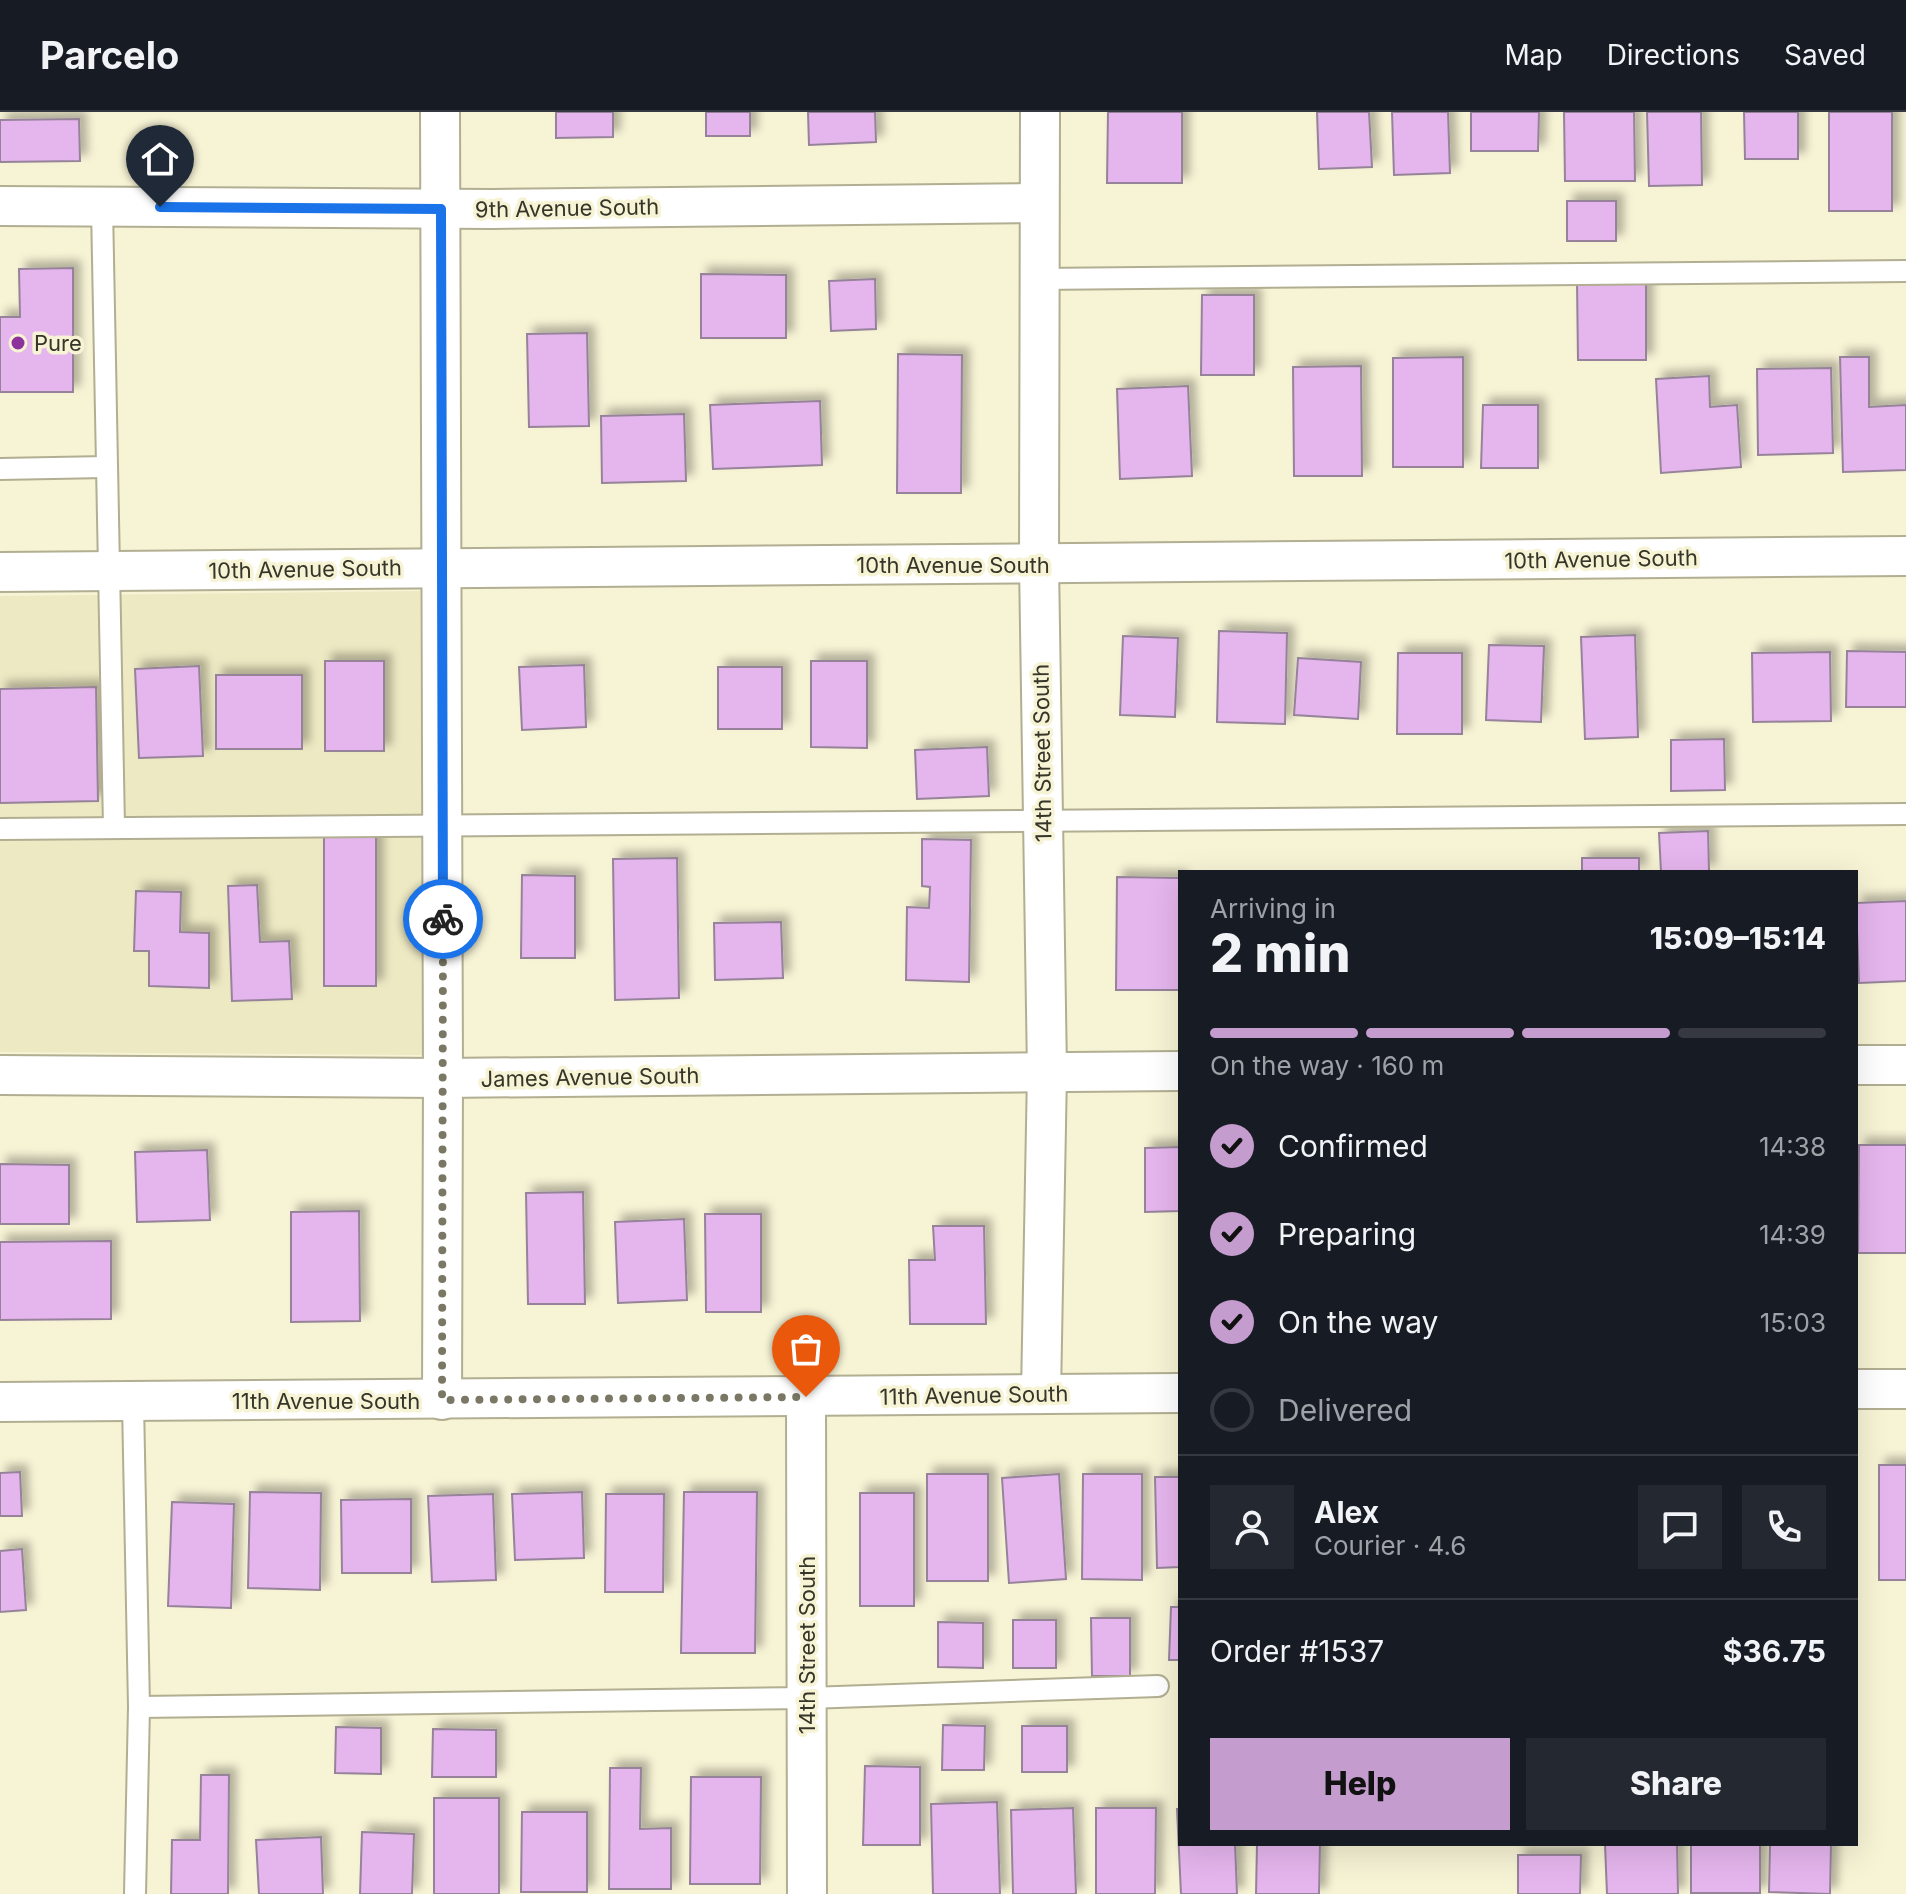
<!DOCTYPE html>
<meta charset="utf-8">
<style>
:root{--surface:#171b24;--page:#242831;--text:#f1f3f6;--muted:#9ea1a6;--line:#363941;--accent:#c49cce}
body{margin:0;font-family:Inter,sans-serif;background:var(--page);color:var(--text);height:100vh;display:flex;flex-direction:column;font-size:30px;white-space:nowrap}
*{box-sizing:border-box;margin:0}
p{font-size:26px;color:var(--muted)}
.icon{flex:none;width:44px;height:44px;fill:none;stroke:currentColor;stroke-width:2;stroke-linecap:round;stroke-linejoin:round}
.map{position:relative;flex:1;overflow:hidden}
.side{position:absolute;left:1178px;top:758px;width:680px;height:976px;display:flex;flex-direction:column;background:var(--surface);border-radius:0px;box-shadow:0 8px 32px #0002}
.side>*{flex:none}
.pin{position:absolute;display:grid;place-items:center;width:68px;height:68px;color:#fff;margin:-82px -34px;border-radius:50% 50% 50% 0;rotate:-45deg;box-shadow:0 0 8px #0007}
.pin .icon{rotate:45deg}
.courier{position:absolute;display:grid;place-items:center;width:80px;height:80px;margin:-40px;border:6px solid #1a73e8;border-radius:50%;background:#fff;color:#222;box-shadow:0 2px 10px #0007}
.summary em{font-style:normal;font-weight:800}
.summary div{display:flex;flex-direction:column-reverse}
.summary{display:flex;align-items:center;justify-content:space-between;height:136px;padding:0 32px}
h1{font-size:52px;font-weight:800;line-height:60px}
.bar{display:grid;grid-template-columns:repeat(4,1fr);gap:12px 8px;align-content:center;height:96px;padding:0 32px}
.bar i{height:10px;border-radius:6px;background:var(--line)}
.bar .active{background:var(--accent)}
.bar p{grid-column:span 4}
.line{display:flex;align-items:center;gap:20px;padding:0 32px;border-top:2px solid var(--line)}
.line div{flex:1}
.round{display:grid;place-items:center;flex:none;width:84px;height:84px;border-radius:0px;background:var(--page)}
ol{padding:0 32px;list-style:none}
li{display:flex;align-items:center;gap:24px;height:88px}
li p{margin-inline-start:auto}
li .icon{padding:8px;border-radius:50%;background:var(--accent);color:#111;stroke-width:4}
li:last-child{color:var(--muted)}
li i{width:44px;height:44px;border:4px solid var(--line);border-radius:50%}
.action{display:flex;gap:16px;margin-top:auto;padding:16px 32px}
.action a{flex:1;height:92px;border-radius:0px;background:var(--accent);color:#111;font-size:32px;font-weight:800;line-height:92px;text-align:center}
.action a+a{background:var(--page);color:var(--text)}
header{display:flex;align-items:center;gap:48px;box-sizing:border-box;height:112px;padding:0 40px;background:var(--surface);border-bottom:2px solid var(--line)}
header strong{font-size:38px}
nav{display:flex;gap:44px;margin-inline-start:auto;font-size:28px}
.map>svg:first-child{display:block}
.built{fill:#ede9c3}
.building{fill:#e5b5ed;stroke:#96839a;stroke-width:2;filter:url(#shadow)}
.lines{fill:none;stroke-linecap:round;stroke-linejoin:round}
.service-casing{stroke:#b1ae92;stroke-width:24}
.minor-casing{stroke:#b1ae92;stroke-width:42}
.service{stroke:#fff;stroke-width:20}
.minor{stroke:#fff;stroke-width:38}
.done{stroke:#7a7865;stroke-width:8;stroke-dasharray:0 14.4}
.route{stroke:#1a73e8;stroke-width:10}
.poi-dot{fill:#8d329d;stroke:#f7f3d5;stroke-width:3}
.labels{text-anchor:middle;stroke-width:7;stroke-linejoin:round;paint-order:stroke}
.street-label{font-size:22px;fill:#363529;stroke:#f7f3d5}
.poi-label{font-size:22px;fill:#363529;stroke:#f7f3d5;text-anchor:start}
</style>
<header>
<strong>Parcelo</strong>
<nav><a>Map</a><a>Directions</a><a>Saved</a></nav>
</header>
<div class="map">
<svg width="1906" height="1782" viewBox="0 0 1906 1782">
<defs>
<filter id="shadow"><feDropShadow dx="7" dy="-7" stdDeviation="4" flood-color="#0004"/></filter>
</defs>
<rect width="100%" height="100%" fill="#f7f3d5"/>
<path class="built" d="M420 479 423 943 0 940V484Z"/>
<g class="building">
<path d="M556 0H613V25L556 26Z"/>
<rect x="706" y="0" width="44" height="24"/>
<path d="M808 0H875L876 30 809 33Z"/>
<path d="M1108 0H1182V71H1107Z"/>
<path d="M1317 0H1369L1372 55 1319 57Z"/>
<path d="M1392 0H1448L1450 61 1394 63Z"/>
<path d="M1471 0H1539L1538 39H1471Z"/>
<path d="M1564 0H1634L1635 69H1565Z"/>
<path d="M1647 0H1701L1702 73 1649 74Z"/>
<path d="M1744 0H1798V47H1745Z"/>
<rect x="1829" y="0" width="63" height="99"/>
<path d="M79 7 80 49 0 50V8Z"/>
<rect x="1567" y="89" width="49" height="40"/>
<path d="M73 156V280H0V205H20L19 157Z"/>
<path d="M701 162 786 163V226H701Z"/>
<path d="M875 167 876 217 831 219 829 169Z"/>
<path d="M1646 169V248H1578L1577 170Z"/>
<path d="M1202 183H1254V263H1201Z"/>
<path d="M587 221 589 314 529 315 527 222Z"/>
<path d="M898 242 962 243 961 381H897Z"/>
<path d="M1463 245V355H1393V246Z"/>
<path d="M1840 245H1869V295L1906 293V358L1843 360Z"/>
<path d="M1361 254 1362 364H1294L1293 255Z"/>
<path d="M1831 256 1833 341 1758 343 1757 257Z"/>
<path d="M1709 264 1710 295 1737 293 1741 355 1661 361 1656 267Z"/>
<path d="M1188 274 1192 364 1120 367 1117 277Z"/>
<path d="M820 289 822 353 713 357 710 293Z"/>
<path d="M1483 293H1538V356H1481Z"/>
<path d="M684 302 686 369 602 371 601 304Z"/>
<path d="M1219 519 1287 521 1285 612 1217 610Z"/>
<path d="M1635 523 1638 625 1585 627 1581 525Z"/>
<path d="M1123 524 1178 526 1175 605 1120 603Z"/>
<path d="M1489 533 1544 534 1541 610 1486 608Z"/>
<path d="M1847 539 1906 540V595H1846Z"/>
<path d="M1830 540 1831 609 1753 610 1752 541Z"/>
<path d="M1398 541H1462V622H1397Z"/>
<path d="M1298 546 1361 550 1358 607 1294 603Z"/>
<rect x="325" y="549" width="59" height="90"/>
<path d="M811 549H867V636L811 635Z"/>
<path d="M584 553 586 615 522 618 519 555Z"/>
<path d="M199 554 203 644 139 646 135 557Z"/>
<rect x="718" y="555" width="64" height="62"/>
<rect x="216" y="563" width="86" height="74"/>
<path d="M96 575 98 689 0 691V577Z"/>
<path d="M1724 627 1725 678 1671 679V628Z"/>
<path d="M987 635 989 684 917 687 915 638Z"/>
<path d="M1708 719 1709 759 1661 760 1659 721Z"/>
<rect x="324" y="725" width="52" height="149"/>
<path d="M922 727 971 728 969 870 906 868 907 795 929 796 930 775 922 774Z"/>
<path d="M677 746 679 886 615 888 613 747Z"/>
<rect x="1582" y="746" width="57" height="14"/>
<path d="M522 763 575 764V846H521Z"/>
<path d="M1117 765 1180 766V878H1116Z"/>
<path d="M257 773 260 830 289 829 292 887 232 889 228 774Z"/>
<path d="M136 779 181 780 180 820 209 821V876L149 874V839H134Z"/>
<path d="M1906 789V869L1859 871 1856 791Z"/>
<path d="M781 810 783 866 715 868 714 811Z"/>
<path d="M1859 1033H1906V1141H1858Z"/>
<path d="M1180 1035V1099L1145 1100V1036Z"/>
<path d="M207 1038 210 1108 137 1110 135 1040Z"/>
<path d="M0 1052 69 1053V1112H0Z"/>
<path d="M583 1080 585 1192H528L526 1081Z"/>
<path d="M359 1099 360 1209 291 1210V1100Z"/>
<path d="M705 1102H761V1200H706Z"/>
<path d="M684 1107 687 1188 618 1191 615 1110Z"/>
<path d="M933 1114H984L986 1212H910L909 1148H935Z"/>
<path d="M111 1129V1207L0 1208V1130Z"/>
<rect x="1879" y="1353" width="27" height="115"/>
<path d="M20 1360 22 1404H0V1361Z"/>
<rect x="927" y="1362" width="61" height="107"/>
<path d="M1059 1362 1066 1467 1009 1471 1002 1366Z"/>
<path d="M1083 1362H1142V1468L1082 1467Z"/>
<path d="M1155 1365H1180V1455L1157 1456Z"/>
<path d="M250 1380 321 1381 320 1478 248 1476Z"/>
<path d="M582 1380 584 1446 515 1448 512 1382Z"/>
<path d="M684 1380H757L755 1541H681Z"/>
<rect x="860" y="1381" width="54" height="113"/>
<path d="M493 1382 496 1468 432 1470 428 1384Z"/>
<path d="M606 1382H664L663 1480H605Z"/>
<path d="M411 1387V1461H342L341 1388Z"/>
<path d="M172 1390 234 1392 231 1496 168 1494Z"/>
<path d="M22 1437 26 1498 0 1500V1439Z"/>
<path d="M1171 1495H1180V1548H1169Z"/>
<path d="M1091 1506H1130V1564H1092Z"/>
<rect x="1013" y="1508" width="43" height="48"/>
<path d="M938 1510 983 1511V1556L938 1555Z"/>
<path d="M943 1613 985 1614 984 1658H942Z"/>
<rect x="1022" y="1614" width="45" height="46"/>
<path d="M336 1615 381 1616V1662L335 1661Z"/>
<path d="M433 1617 496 1618V1665H432Z"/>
<path d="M865 1654 920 1655V1733H863Z"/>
<path d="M610 1656H641L640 1717 671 1716V1777H609Z"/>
<path d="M201 1663H229L228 1782H171L172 1728H200Z"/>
<path d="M691 1665H761L760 1772H690Z"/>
<rect x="434" y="1686" width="65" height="96"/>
<path d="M997 1690 1000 1782H933L931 1692Z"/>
<path d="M1073 1696 1076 1782H1013L1011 1698Z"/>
<path d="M1096 1696H1156L1155 1782H1096Z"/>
<path d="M1177 1697H1180V1732H1235L1237 1782H1181Z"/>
<path d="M522 1700H587V1780H521Z"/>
<path d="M362 1720 414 1722 412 1782H360Z"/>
<path d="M321 1725 323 1782H259L256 1728Z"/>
<path d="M1257 1732H1320L1319 1782H1256Z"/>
<path d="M1605 1732H1677L1678 1782H1607Z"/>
<rect x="1691" y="1732" width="69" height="49"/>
<path d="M1770 1732H1831L1830 1782 1769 1780Z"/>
<path d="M1518 1743H1581L1580 1782H1518Z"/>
</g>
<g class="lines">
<g class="service-casing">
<g id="service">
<path d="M102 95 114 715"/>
<path d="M1038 167 1906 159"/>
<path d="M0 357 106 355"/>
<path d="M0 717 1906 702"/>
<path d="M133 1291 139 1595 135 1782"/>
<path d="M139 1595 808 1586 1158 1574"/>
</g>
</g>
<g class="minor-casing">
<g id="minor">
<path d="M440 0 443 966 442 1288"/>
<path d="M1040 0 1039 452 1047 960 1041 1282"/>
<path d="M0 94 492 97 1038 91"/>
<path d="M0 460 1906 444"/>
<path d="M1856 953H1906"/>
<path d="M0 963 443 966 1180 959"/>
<path d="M1856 1277H1906"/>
<path d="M806 1285 807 1782"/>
<path d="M0 1290 1180 1281"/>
</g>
</g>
<use href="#service" class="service"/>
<use href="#minor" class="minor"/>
</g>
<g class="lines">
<path class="done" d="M443 807 442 1288 806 1285"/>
<path class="route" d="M160 95 441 97 443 807"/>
</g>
<circle class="poi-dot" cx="18" cy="231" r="8"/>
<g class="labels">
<g class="street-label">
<text transform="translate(567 96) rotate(-1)" y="8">9th Avenue South</text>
<text transform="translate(1601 447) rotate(-1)" y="8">10th Avenue South</text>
<text x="953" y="461">10th Avenue South</text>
<text transform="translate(305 457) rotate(-1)" y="8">10th Avenue South</text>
<text transform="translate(1042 641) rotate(-91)" y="8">14th Street South</text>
<text transform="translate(590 965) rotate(-1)" y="8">James Avenue South</text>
<text transform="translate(974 1283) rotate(-1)" y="8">11th Avenue South</text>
<text x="326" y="1297">11th Avenue South</text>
<text transform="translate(807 1533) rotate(-90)" y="8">14th Street South</text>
</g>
<g class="poi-label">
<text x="34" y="239">Pure</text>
</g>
</g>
</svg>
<div class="pin" style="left:806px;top:1285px;background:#ea580c"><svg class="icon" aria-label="bag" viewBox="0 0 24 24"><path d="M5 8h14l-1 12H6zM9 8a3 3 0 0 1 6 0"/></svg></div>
<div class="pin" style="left:160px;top:95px;background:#1f2937"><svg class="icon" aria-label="home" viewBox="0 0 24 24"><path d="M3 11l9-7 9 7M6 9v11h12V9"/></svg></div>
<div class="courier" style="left:443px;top:807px"><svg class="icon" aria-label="bike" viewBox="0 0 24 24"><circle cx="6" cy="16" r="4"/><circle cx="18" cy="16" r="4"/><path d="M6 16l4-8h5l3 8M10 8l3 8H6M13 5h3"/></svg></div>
<section class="side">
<div class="summary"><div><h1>2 min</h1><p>Arriving in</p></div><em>15:09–15:14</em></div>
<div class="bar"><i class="active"></i><i class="active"></i><i class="active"></i><i></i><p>On the way · 160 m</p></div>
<ol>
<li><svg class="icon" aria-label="check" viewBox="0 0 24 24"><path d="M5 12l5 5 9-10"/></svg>Confirmed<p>14:38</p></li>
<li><svg class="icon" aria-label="check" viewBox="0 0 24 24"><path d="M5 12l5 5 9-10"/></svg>Preparing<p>14:39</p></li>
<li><svg class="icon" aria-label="check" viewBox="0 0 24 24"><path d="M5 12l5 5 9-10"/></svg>On the way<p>15:03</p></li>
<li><i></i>Delivered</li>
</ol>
<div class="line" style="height:144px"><a class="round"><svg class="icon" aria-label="person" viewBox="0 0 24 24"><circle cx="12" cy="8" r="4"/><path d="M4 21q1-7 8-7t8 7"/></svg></a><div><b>Alex</b><p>Courier · 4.6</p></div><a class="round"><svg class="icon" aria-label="chat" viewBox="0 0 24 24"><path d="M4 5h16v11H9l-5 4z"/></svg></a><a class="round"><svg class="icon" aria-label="phone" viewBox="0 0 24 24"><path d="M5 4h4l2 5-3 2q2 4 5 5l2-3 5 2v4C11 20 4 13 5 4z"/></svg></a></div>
<div class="line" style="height:104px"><div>Order #1537</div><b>$36.75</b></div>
<div class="action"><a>Help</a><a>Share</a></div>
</section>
</div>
